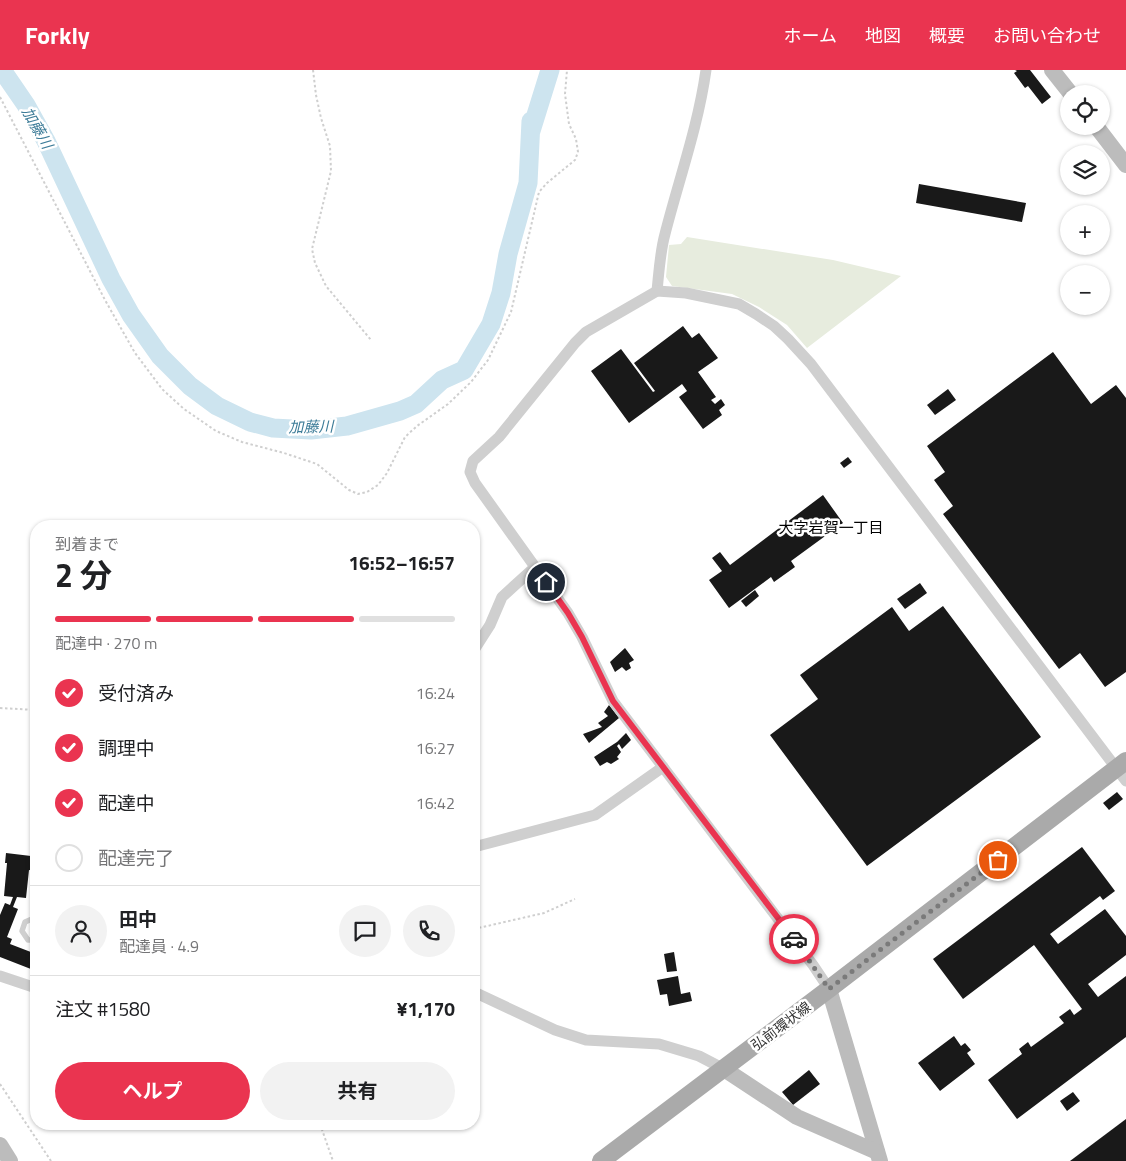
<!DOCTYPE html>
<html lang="ja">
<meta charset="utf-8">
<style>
:root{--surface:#fff;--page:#f2f2f2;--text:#202124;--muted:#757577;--line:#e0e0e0;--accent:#ea3450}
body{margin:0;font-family:"Titillium Web","Noto Sans JP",sans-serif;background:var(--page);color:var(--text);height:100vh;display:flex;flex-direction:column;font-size:19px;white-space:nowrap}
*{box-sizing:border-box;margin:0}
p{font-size:16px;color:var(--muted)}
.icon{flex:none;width:28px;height:28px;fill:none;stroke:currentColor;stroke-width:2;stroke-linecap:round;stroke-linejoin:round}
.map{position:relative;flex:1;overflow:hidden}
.sheet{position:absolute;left:30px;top:450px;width:450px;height:610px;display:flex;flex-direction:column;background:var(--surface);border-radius:20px;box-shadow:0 1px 4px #0004}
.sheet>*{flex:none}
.buttons{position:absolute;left:1060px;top:15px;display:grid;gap:10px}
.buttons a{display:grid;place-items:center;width:50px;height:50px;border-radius:50%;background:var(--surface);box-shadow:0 1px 4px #0004;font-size:25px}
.pin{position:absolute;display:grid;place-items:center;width:42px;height:42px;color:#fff;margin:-21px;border:2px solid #fff;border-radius:50%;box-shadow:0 1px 5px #0007}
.courier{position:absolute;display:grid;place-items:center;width:50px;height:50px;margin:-25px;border:4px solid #ea3450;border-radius:50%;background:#fff;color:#222;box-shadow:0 1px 6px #0007}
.summary em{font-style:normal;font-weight:700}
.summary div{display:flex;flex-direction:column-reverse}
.summary{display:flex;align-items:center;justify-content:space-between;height:85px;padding:0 25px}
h1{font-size:32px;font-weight:700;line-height:38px}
.bar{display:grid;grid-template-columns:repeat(4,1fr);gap:8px 5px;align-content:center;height:60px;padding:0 25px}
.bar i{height:6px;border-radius:4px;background:var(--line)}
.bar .current{background:var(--accent)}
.bar p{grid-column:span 4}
.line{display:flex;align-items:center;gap:12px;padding:0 25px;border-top:1px solid var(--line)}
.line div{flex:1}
.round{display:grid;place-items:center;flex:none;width:52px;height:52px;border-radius:26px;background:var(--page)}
ol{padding:0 25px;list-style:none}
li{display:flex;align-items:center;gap:15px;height:55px}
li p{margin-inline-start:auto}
li .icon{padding:5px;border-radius:50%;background:var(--accent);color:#fff;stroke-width:4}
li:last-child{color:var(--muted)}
li i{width:28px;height:28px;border:2px solid var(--line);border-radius:50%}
.action{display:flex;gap:10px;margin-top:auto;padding:10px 25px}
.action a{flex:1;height:58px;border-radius:30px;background:var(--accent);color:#fff;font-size:20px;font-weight:700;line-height:58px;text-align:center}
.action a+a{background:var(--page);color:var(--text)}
header{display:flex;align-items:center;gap:30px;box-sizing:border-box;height:70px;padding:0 25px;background:var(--accent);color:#fff}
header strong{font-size:24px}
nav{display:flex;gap:28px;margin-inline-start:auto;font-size:18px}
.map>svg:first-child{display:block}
.green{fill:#e7ecde}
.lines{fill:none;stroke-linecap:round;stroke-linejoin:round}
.river{stroke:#cde4ef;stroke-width:19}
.building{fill:#191919}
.path{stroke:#cfcfcf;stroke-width:2;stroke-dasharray:2.5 2.5;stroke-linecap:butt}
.lane{stroke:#cfcfcf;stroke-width:5.5}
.street{stroke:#cfcfcf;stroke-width:11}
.secondary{stroke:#bcbcbc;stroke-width:16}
.primary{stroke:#aaa;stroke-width:18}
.done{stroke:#7a7a7a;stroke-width:5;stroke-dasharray:0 9}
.route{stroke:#ea3450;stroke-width:6}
.labels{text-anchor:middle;stroke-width:5;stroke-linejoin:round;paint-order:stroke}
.street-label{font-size:14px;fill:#323232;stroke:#fff}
.water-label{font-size:15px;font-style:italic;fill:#3d7c98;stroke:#fff}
.neighbourhood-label{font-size:15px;fill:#000;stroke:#fff}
</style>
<header>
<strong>Forkly</strong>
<nav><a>ホーム</a><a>地図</a><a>概要</a><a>お問い合わせ</a></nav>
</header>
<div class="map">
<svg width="1126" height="1091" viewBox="0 0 1126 1091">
<rect width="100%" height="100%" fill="#fff"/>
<path class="green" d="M687 167 833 190 901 206 807 278 787 255 759 237 732 224 672 216 666 207 669 175 681 174Z"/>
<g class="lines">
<path class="river" d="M2 0 26 35 46 71 111 209 131 245 160 286 190 316 217 336 250 352 273 358 311 360 347 356 400 341 416 334 442 310 464 300 491 254 501 223 508 184 528 113 531 51V61L550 0"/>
</g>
<g class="building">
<path d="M1015 0H1030L1051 27 1042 34 1028 16 1025 18 1014 3 1017 1Z"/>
<path d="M919 114 1026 133 1022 152 916 133Z"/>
<path d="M683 256 692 268 699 263 718 288 698 302 716 327 711 330 715 334 721 329 725 335 719 340 722 345 703 359 679 327 687 321 682 314 629 353 591 301 621 279 653 322 655 321 634 293Z"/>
<path d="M1053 282 1091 334 1116 315 1126 328V602L1105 617 1080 583 1059 599 943 444 953 436 934 410 945 402 927 376Z"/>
<path d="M948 319 956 330 935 345 927 335Z"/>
<path d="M848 387 852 392 844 398 840 393Z"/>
<path d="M823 425 843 453 791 491 795 497 774 512 771 507 729 538 709 510 722 501 712 488 720 482 730 495Z"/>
<path d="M920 513 927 523 905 539 897 529Z"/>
<path d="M755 520 759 526 746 537 741 531Z"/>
<path d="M943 536 1041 667 867 796 770 665 818 629 800 605 892 537 909 561Z"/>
<path d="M625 578 634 590 629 593 631 598 626 601 622 597 615 602 610 592Z"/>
<path d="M609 635 619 648 589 673 583 664 602 657 598 653 608 646 604 642Z"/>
<path d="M626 663 631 670 622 679 619 674 617 676 621 682 617 687 619 689 611 694 607 692 600 696 594 687 617 672Z"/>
<path d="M1117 722 1123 729 1109 740 1103 733Z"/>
<path d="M1082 777 1115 821 1103 830 1100 826 1050 864 1058 874 1105 839 1126 866V885L1088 914 1098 927 1126 906V967L1017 1049 988 1010 1022 984 1019 979 1028 972 1031 977 1064 953 1059 947 1070 939 1074 945 1082 939 1034 875 963 929 933 889Z"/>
<path d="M6 783 31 786 30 793 36 794V801L29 800 26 828 17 827 13 837 18 839 7 867 12 869 10 874 36 884V901L0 887V845L5 833 10 835 13 827 4 826 7 793H5Z"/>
<path d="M674 882 677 901 667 902 664 884Z"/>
<path d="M678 906 681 924 690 922 692 931 669 936 667 924 660 925 657 910Z"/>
<path d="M954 966 961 976 965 973 971 980 967 983 975 994 940 1021 918 993Z"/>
<path d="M809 1000 820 1014 793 1035 782 1022Z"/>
<path d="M1073 1022 1080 1031 1067 1041 1060 1031Z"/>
<path d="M1126 1049V1091H1070Z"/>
</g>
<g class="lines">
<g class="path">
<path d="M313 0 316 25 321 48 330 76 331 101 312 179 315 193 326 216 371 270"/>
<path d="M0 27 105 230 135 283 162 319 184 339 216 361 242 372 284 383 317 394 349 420 358 424 367 422 378 415 387 403 405 367 417 356 448 334 471 312 488 290 511 242 539 122 547 113 575 90 578 82 576 69 569 54 565 24 567 0"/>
<path d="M0 638 36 640"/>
<path d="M474 859 544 843 575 829"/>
<path d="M0 1014 51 1091"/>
<path d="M320 1054 333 1091"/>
</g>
<path class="lane" d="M36 850 32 849 25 852 22 861 28 870H36"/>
<g class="street">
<path d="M657 221C659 202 660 182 665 164 679 109 698 57 706 0"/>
<path d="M474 580 490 555 502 527 535 497"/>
<path d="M474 777 595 745 663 697"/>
<path d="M0 906 36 918"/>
<path d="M829 919 813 895 613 631 582 567 568 543 475 413 470 402 473 391 499 367 575 273 586 262 657 221 686 223 739 234 756 244 774 256 788 269 811 294 1126 711"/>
<path d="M474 922 555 960 586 970 659 974 699 986 724 999"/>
</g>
<g class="secondary">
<path d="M1052 0 1071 24"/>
<path d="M1096 56 1126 95"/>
<path d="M829 919 880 1091"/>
<path d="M724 999 797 1047 877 1082"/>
<path d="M0 1075 10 1091"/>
</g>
<path class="primary" d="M601 1091 829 919 1126 691"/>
</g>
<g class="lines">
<path class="done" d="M794 869 829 919 998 790"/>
<path class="route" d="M546 512 568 543 582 567 613 631 794 869"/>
</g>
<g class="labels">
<g class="street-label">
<text transform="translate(781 956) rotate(-37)" y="5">弘前環状線</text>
</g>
<g class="water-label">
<text transform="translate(37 58) rotate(60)" y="5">加藤川</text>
<text transform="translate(311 357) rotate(-1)" y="5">加藤川</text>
</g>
<g class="neighbourhood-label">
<text x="831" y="463">大字岩賀一丁目</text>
</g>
</g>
</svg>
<div class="buttons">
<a><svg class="icon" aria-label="locate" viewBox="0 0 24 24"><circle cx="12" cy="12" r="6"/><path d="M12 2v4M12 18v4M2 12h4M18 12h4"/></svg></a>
<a><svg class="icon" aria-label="layers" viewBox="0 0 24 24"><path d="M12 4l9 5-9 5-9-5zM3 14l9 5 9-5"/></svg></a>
<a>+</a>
<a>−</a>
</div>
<div class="pin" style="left:998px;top:790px;background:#ea580c"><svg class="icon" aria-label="bag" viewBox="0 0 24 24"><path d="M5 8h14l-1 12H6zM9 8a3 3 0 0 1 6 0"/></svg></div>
<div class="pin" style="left:546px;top:512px;background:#1f2937"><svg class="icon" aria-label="home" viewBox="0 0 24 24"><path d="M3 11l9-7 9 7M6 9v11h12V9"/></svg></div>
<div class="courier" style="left:794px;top:869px"><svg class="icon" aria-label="car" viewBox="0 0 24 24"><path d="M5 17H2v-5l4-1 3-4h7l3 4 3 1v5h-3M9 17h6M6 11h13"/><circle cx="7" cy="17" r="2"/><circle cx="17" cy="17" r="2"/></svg></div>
<section class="sheet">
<div class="summary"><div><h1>2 分</h1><p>到着まで</p></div><em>16:52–16:57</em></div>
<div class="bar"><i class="current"></i><i class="current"></i><i class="current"></i><i></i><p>配達中 · 270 m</p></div>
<ol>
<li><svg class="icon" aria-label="check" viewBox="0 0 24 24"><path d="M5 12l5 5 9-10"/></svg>受付済み<p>16:24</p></li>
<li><svg class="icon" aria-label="check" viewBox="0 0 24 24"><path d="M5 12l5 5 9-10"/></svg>調理中<p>16:27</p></li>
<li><svg class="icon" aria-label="check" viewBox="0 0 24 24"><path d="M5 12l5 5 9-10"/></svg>配達中<p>16:42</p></li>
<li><i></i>配達完了</li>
</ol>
<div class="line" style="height:90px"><a class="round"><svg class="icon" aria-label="person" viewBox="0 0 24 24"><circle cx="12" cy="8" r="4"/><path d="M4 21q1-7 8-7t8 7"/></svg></a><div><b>田中</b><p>配達員 · 4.9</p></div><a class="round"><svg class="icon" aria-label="chat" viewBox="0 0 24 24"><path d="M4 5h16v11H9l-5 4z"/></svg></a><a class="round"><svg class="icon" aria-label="phone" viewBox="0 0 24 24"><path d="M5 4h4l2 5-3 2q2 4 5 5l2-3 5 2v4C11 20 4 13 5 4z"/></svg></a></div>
<div class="line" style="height:65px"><div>注文 #1580</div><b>¥1,170</b></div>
<div class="action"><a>ヘルプ</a><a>共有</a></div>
</section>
</div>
